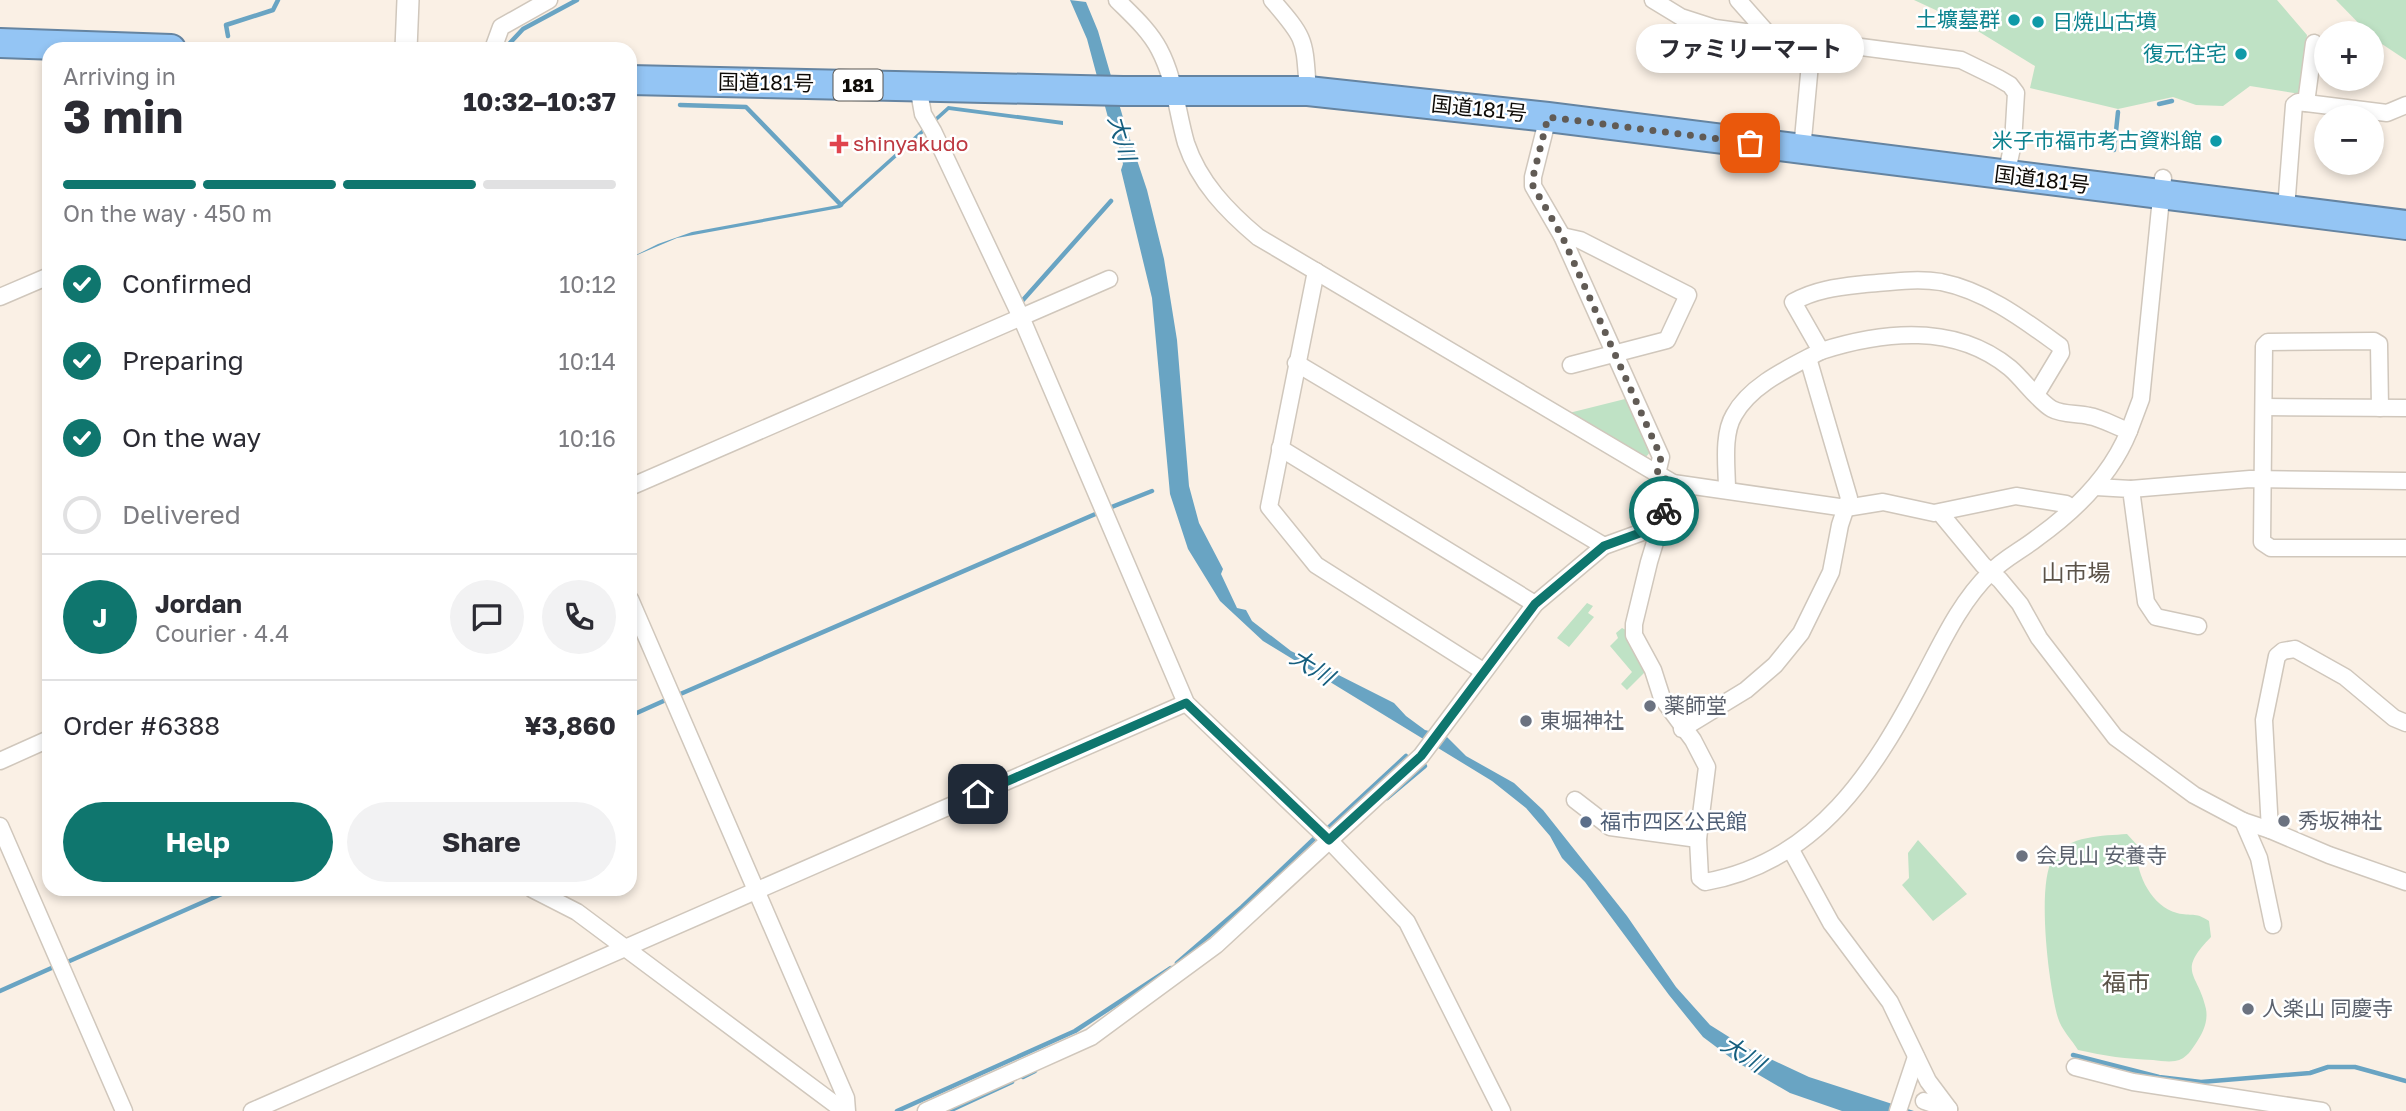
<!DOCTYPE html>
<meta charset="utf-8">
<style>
:root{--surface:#fff;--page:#f2f2f3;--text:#2b2b33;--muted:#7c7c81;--line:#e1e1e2;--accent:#0f766e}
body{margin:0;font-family:"Golos Text","Noto Sans JP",sans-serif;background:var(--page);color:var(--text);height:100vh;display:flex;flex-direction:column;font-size:26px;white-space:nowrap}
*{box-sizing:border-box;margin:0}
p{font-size:23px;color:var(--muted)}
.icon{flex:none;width:38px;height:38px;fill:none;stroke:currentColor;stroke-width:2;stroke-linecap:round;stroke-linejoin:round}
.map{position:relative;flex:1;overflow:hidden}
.side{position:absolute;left:42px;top:42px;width:595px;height:854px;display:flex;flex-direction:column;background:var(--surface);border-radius:21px;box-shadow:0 4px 10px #0003}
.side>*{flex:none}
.tools{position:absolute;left:2314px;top:21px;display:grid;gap:14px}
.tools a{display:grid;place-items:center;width:70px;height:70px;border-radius:50%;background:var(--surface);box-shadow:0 4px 10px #0003;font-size:35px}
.pin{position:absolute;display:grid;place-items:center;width:60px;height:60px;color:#fff;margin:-30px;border-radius:14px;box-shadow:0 4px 10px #0006}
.courier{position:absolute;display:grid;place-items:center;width:70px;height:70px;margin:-35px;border:5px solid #0f766e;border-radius:50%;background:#fff;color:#222;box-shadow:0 2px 9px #0007}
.bubble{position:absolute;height:49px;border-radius:24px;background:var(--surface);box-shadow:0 4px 10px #0003;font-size:23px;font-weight:700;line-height:49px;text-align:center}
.overview em{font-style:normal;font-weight:700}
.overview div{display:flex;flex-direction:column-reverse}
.overview{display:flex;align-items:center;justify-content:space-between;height:119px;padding:0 21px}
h1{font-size:46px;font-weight:700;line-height:52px}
.bar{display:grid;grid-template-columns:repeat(4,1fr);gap:10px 7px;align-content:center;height:84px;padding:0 21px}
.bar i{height:9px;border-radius:5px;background:var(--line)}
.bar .on{background:var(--accent)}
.bar p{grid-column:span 4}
.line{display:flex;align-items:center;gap:18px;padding:0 21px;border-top:2px solid var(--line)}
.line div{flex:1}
.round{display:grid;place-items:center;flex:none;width:74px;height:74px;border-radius:37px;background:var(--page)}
ol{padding:0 21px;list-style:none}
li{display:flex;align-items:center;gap:21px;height:77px}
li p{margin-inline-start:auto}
li .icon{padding:7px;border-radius:50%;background:var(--accent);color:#fff;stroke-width:4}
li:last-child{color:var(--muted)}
li i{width:38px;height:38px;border:4px solid var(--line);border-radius:50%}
.primary-button{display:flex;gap:14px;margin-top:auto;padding:14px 21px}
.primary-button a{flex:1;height:80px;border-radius:42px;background:var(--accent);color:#fff;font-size:28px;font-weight:700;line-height:80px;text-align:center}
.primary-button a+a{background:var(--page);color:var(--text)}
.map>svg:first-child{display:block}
.green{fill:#bfe2c5}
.water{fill:#69a4c3}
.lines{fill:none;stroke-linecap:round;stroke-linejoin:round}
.stream{stroke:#69a4c3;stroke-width:4.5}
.street-casing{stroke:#d0c7bc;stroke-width:19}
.secondary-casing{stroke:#d0c7bc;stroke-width:24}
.highway-casing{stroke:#6584a1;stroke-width:32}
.street{stroke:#fff;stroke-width:16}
.secondary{stroke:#fff;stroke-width:21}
.highway{stroke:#94c5f4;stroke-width:28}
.done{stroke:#615b55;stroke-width:7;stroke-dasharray:0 12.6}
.route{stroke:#0f766e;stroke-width:9}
.culture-dot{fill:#0f9aa8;stroke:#fff;stroke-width:2.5}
.health-dot{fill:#e0444e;stroke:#fff;stroke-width:2.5}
.worship-dot{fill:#6b7280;stroke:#fff;stroke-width:2.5}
.service-dot{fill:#5c6f8a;stroke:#fff;stroke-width:2.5}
.labels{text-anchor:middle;stroke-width:5;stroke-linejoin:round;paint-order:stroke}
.shield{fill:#fff;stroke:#565451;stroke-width:2}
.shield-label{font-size:19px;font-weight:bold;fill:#0e0b07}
.culture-label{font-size:21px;fill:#0d838f;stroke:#fff;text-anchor:end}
.street-label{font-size:21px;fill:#0e0b07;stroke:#fff}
.health-label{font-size:21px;fill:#be3a42;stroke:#fff;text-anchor:start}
.worship-label{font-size:21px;fill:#5b616d;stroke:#fff;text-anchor:start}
.service-label{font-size:21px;fill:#4e5e75;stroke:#fff;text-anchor:start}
.water-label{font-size:23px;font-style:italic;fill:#145e7e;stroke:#fff}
.neighbourhood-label{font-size:23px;fill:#5b5349;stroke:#fff}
.quarter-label{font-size:24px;fill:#5b5349;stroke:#fff}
</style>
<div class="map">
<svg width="2406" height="1111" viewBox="0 0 2406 1111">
<rect width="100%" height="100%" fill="#faf0e5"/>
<g class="green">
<path d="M1914 0H2277L2307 35 2300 94 2250 86 2223 106 2196 105 2173 97 2118 109 2030 88 2035 66 1968 25Z"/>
<path d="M2336 0H2406V60L2373 38Z"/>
<path d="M1629 398 1651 451 1645 458 1569 413Z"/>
<path d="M1587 603 1593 606 1588 613 1594 617 1569 647 1557 638Z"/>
<path d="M1622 628 1628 631 1645 672 1627 690 1621 684 1632 672 1610 646 1618 638 1616 633Z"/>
<path d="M2127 834 2137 845C2134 870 2150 906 2177 913 2192 917 2194 911 2209 921L2211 937C2176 973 2198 972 2206 1009 2208 1020 2204 1031 2198 1040 2192 1049 2187 1059 2175 1061 2169 1062 2160 1061 2153 1060 2126 1059 2105 1056 2078 1050 2072 1040 2061 1029 2058 1018 2049 987 2036 885 2053 858 2068 835 2103 836 2127 834Z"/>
<path d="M1918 840 1967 894 1933 921 1902 885 1909 878 1908 853Z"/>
</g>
<g class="water">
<path d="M1070 0 1086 2 1098 31 1124 121 1147 190 1164 259 1177 340 1189 486 1199 523 1223 569 1221 574 1237 608 1246 610 1252 621 1291 651 1394 703 1406 716 1425 730 1445 735 1466 756 1514 783 1543 810 1627 916 1676 987 1710 1025 1745 1047 1809 1077 1914 1111H1842L1790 1093 1735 1061 1703 1037 1669 995 1585 882 1562 858 1550 836 1526 808 1492 781 1263 641 1220 601 1188 549 1170 494 1152 298 1121 170 1123 164 1115 129 1110 125 1087 39Z"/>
<path d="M948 106 1063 121V125L949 110 840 208 677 238 630 258 658 244 692 232 838 205Z"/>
</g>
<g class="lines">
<g class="stream">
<path d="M228 36 226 25 273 10 278 0"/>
<path d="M509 44 523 29 577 0"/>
<path d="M2159 104 2172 101"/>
<path d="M680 105 746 107 841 205"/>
<path d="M2114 150 2118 112"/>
<path d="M1023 300 1111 201"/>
<path d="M1109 508 1152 491"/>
<path d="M678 695 1100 512"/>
<path d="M630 716 668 699"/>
<path d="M1387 798 1425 766"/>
<path d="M1326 830 1406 756"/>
<path d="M65 963 233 889"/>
<path d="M1177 963 1242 907 1316 837"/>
<path d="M0 991 56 966"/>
<path d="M2073 1055 2159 1077 2201 1082 2310 1073 2328 1067H2355L2406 1081"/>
<path d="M1023 1077 1035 1071"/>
<path d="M897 1111 1075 1031 1171 968"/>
<path d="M949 1111 1012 1082"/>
</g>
<g class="street-casing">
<g id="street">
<path d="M1117 0C1132 15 1149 30 1159 49 1175 79 1177 112 1186 143 1199 182 1227 211 1258 237L1673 483 1846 508 1883 502 1934 513 2016 496 2066 504 2072 508"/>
<path d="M1272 0C1307 40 1304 39 1308 91"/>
<path d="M1653 0 1681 17 1715 28 1961 60 1998 78 2010 85 2016 93 2013 143 2006 176"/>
<path d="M1738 0 1769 35"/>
<path d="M493 49 501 27 549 0"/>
<path d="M918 86 923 114 933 131 1021 317 1186 703 1329 840 1407 922 1502 1111"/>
<path d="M2306 103 2314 43"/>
<path d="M1548 117 1533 177V186L1562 236 1661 457 1657 474"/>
<path d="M1802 150 1812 42"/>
<path d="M2287 196 2294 105 2298 102 2387 113 2406 105"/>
<path d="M1562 236 1580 240 1688 295 1667 340 1571 365"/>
<path d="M1316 271 1269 507 1316 565 1483 671"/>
<path d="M0 297 49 276"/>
<path d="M1296 363 1604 546"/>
<path d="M2264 407 2406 408"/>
<path d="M2380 408 2379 344 2374 341 2268 342 2264 346 2262 542 2271 548H2406"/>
<path d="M2129 431 2141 399 2163 178"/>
<path d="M1280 448 1535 604"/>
<path d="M1673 483 1649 562 1634 624V635L1653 670 1662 698 1693 740 1707 767 1698 839 1700 878 1705 882C1818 862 1875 770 1924 676 1943 640 1961 601 1990 573 2003 559 2022 550 2037 538 2076 510 2111 476 2129 431 2116 427 2102 418 2089 416 2078 413 2063 415 2052 409 2038 401 2023 379 2010 368 1955 323 1884 331 1821 351"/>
<path d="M630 487 1109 279"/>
<path d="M2096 487 2131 489 2146 602 2156 617 2198 626"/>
<path d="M2131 489 2250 479 2406 481"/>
<path d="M1727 490C1727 468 1722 435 1734 415 1751 384 1791 367 1821 351L1793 302C1816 289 1839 287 1865 284 1890 282 1917 278 1941 282 1986 291 2024 320 2060 346L2061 353 2037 393"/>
<path d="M1940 513 1983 565 2000 580 2020 604 2039 638 2115 737 2194 795 2243 821"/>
<path d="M630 599 846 1098 847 1111"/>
<path d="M2406 723 2394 718 2345 677 2295 649 2283 651 2277 656 2264 720 2270 830 2329 855 2406 882"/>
<path d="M1682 729 1746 690 1775 665 1801 633 1831 572 1840 525 1849 498 1808 358"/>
<path d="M0 761 49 739"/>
<path d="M1575 800 1610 827 1698 839"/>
<path d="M0 826 124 1111"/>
<path d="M2270 830 2243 821 2259 858 2273 925"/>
<path d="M1791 850 1831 923 1890 1002 1928 1081 1949 1109"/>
<path d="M532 889 577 912 844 1111"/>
<path d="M2075 1067 2133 1082 2322 1111"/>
<path d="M1924 1101 1949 1109"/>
<path d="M252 1111 1186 703"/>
<path d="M926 1111 1091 1037 1216 945 1421 756 1535 604 1604 546 1659 526"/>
<path d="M1898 1111 1916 1057"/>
</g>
</g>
<g class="secondary-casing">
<path id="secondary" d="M406 49 408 0"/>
</g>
<g class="highway-casing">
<g id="highway">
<path d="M0 43 171 49"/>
<path d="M630 80 1123 91H1308L1548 117 2406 225"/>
</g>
</g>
<use href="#street" class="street"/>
<use href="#secondary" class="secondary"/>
<use href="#highway" class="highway"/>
</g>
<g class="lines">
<path class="done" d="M1664 511 1673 483 1657 474 1661 457 1562 236 1533 186V177L1548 117 1750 143"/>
<path class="route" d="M978 794 1186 703 1329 840 1421 756 1535 604 1604 546 1659 526 1664 511"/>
</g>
<g class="culture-dot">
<circle cx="2014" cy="20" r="7"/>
<circle cx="2038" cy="22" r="7"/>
<circle cx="2241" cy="54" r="7"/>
<circle cx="2216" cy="141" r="7"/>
</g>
<path class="health-dot" d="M835.5 133.5h7v7h7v7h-7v7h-7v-7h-7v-7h7z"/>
<g class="worship-dot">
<circle cx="1650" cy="706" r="7"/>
<circle cx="1526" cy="721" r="7"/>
<circle cx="2284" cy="821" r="7"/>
<circle cx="2022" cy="856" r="7"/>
<circle cx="2248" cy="1009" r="7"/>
</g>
<circle class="service-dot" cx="1586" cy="822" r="7"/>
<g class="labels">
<rect class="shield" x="833.5" y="69.5" width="49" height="31" rx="5"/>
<g class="shield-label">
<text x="858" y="92">181</text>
</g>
<g class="culture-label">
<text x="2000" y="27">土壙墓群</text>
<text x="2052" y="29" text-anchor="start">日焼山古墳</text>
<text x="2227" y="61">復元住宅</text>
<text x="2202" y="148">米子市福市考古資料館</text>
</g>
<g class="street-label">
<text transform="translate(766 83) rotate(1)" y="7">国道181号</text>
<text transform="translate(1479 109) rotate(6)" y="7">国道181号</text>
<text transform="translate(2042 180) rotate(7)" y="7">国道181号</text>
</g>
<g class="health-label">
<text x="853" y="151">shinyakudo</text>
</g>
<g class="worship-label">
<text x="1664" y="713">薬師堂</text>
<text x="1540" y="728">東堀神社</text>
<text x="2298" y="828">秀坂神社</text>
<text x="2036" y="863">会見山 安養寺</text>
<text x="2262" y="1016">人楽山 同慶寺</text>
</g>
<g class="service-label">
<text x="1600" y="829">福市四区公民館</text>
</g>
<g class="water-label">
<text transform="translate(1122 138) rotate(74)" y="8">大川</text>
<text transform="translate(1312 667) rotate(32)" y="8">大川</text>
<text transform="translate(1743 1054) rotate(32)" y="8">大川</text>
</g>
<g class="neighbourhood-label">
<text x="2076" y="581">山市場</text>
</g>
<g class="quarter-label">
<text x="2126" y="991">福市</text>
</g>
</g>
</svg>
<div class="tools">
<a>+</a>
<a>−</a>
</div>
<div class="pin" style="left:1750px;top:143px;background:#ea580c"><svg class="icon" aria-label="bag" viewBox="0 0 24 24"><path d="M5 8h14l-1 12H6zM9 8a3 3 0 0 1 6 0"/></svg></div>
<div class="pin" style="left:978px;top:794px;background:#1f2937"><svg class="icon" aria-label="home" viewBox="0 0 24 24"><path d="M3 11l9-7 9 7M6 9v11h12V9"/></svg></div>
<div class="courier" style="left:1664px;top:511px"><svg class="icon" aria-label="bike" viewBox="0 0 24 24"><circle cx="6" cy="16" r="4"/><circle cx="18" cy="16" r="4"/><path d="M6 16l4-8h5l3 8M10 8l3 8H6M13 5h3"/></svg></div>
<div class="bubble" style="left:1636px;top:24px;width:228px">ファミリーマート</div>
<section class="side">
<div class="overview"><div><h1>3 min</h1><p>Arriving in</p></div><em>10:32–10:37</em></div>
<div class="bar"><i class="on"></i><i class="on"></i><i class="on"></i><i></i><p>On the way · 450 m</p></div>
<ol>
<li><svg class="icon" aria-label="check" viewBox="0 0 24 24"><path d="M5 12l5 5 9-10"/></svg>Confirmed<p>10:12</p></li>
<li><svg class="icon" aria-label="check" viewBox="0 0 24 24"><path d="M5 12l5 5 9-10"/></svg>Preparing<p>10:14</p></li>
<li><svg class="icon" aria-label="check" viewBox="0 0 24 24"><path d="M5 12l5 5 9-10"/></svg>On the way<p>10:16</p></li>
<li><i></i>Delivered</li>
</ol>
<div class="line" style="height:126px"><b class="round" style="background:var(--accent);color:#fff">J</b><div><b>Jordan</b><p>Courier · 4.4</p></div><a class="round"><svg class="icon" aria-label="chat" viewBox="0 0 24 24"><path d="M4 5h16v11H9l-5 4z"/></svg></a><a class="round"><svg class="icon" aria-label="phone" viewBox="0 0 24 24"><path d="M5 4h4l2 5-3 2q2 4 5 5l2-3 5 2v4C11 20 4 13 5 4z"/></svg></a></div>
<div class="line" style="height:91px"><div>Order #6388</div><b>¥3,860</b></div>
<div class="primary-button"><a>Help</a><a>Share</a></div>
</section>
</div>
